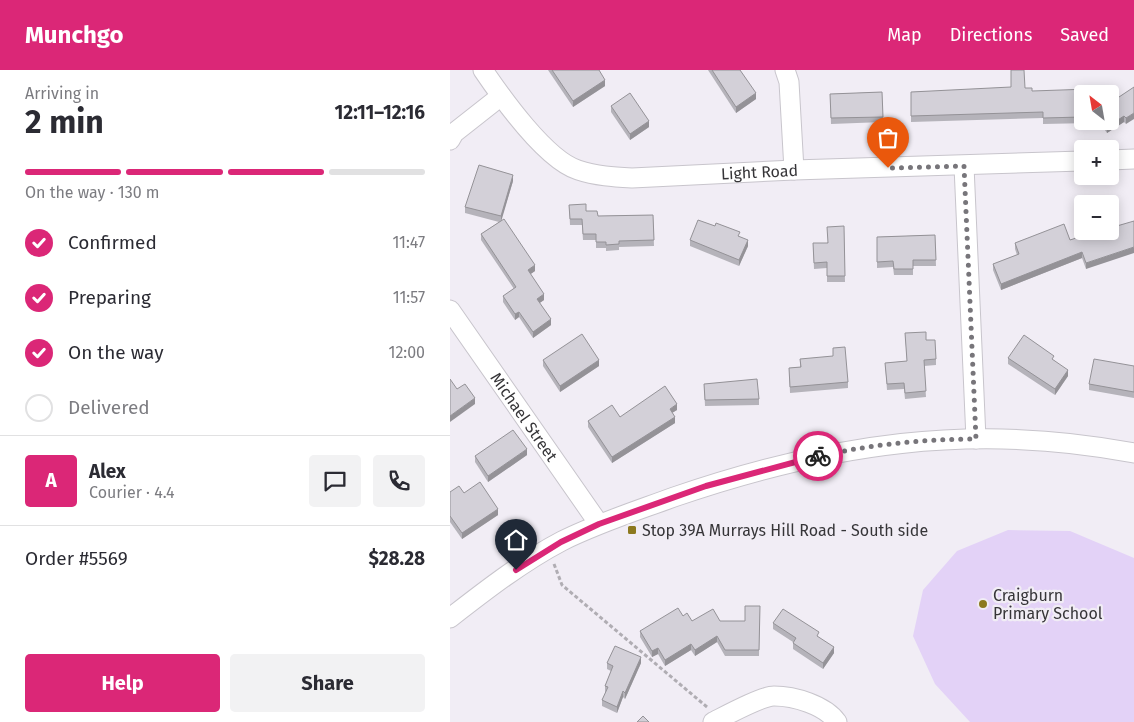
<!DOCTYPE html>
<meta charset="utf-8">
<style>
:root{--surface:#fff;--page:#f2f2f3;--text:#2b2b33;--muted:#7c7c81;--line:#e1e1e2;--accent:#db2777}
body{margin:0;font-family:"Fira Sans",sans-serif;background:var(--page);color:var(--text);height:100vh;display:flex;flex-direction:column;font-size:19px;white-space:nowrap}
*{box-sizing:border-box;margin:0}
p{font-size:16px;color:var(--muted)}
.icon{flex:none;width:28px;height:28px;fill:none;stroke:currentColor;stroke-width:2;stroke-linecap:round;stroke-linejoin:round}
.map{position:relative;flex:1;overflow:hidden}
.drawer{display:flex;flex-direction:column;background:var(--surface);width:450px}
.drawer>*{flex:none}
.needle{width:32px;rotate:329deg}
.buttons{position:absolute;left:624px;top:15px;display:grid;gap:10px}
.buttons a{display:grid;place-items:center;width:45px;height:45px;border-radius:5px;background:var(--surface);box-shadow:0 2px 12px #0003;font-size:25px}
.pin{position:absolute;display:grid;place-items:center;width:42px;height:42px;color:#fff;margin:-51px -21px;border-radius:50% 50% 50% 0;rotate:-45deg;box-shadow:0 0 5px #0007}
.pin .icon{rotate:45deg}
.courier{position:absolute;display:grid;place-items:center;width:50px;height:50px;margin:-25px;border:4px solid #db2777;border-radius:50%;background:#fff;color:#222;box-shadow:0 1px 6px #0007}
.summary em{font-style:normal;font-weight:700}
.summary div{display:flex;flex-direction:column-reverse}
.summary{display:flex;align-items:center;justify-content:space-between;height:85px;padding:0 25px}
h1{font-size:32px;font-weight:700;line-height:38px}
.bar{display:grid;grid-template-columns:repeat(4,1fr);gap:8px 5px;align-content:center;height:60px;padding:0 25px}
.bar i{height:6px;border-radius:4px;background:var(--line)}
.bar .selected{background:var(--accent)}
.bar p{grid-column:span 4}
.line{display:flex;align-items:center;gap:12px;padding:0 25px;border-top:1px solid var(--line)}
.line div{flex:1}
.round{display:grid;place-items:center;flex:none;width:52px;height:52px;border-radius:5px;background:var(--page)}
ol{padding:0 25px;list-style:none}
li{display:flex;align-items:center;gap:15px;height:55px}
li p{margin-inline-start:auto}
li .icon{padding:5px;border-radius:50%;background:var(--accent);color:#fff;stroke-width:4}
li:last-child{color:var(--muted)}
li i{width:28px;height:28px;border:2px solid var(--line);border-radius:50%}
.action{display:flex;gap:10px;margin-top:auto;padding:10px 25px}
.action a{flex:1;height:58px;border-radius:5px;background:var(--accent);color:#fff;font-size:20px;font-weight:700;line-height:58px;text-align:center}
.action a+a{background:var(--page);color:var(--text)}
header{display:flex;align-items:center;gap:30px;box-sizing:border-box;height:70px;padding:0 25px;background:var(--accent);color:#fff}
header strong{font-size:24px}
nav{display:flex;gap:28px;margin-inline-start:auto;font-size:18px}
main{display:flex;flex:1;min-height:0}
.map>svg:first-child{display:block}
.park{fill:#e3d2f7}
.lines{fill:none;stroke-linecap:round;stroke-linejoin:round}
.minor-casing{stroke:#c8c5cc;stroke-width:21}
.path{stroke:#b0adb3;stroke-width:3;stroke-dasharray:4 2.5;stroke-linecap:butt}
.minor{stroke:#fff;stroke-width:19}
.wall{fill:#b5b3ba}
.shaded-wall{fill:#949297}
.building{fill:#d3d0d8;stroke:#949297}
.done{stroke:#77757a;stroke-width:5;stroke-dasharray:0 9}
.route{stroke:#db2777;stroke-width:6}
.poi-dot{fill:#8c791e;stroke:#f1edf5;stroke-width:2}
.labels{text-anchor:middle;stroke-width:4.5;stroke-linejoin:round;paint-order:stroke}
.street-label{font-size:16px;fill:#363538;stroke:#f1edf5}
.poi-label{font-size:16px;fill:#363538;stroke:#f1edf5;text-anchor:start}
</style>
<header>
<strong>Munchgo</strong>
<nav><a>Map</a><a>Directions</a><a>Saved</a></nav>
</header>
<main>
<section class="drawer">
<div class="summary"><div><h1>2 min</h1><p>Arriving in</p></div><em>12:11–12:16</em></div>
<div class="bar"><i class="selected"></i><i class="selected"></i><i class="selected"></i><i></i><p>On the way · 130 m</p></div>
<ol>
<li><svg class="icon" aria-label="check" viewBox="0 0 24 24"><path d="M5 12l5 5 9-10"/></svg>Confirmed<p>11:47</p></li>
<li><svg class="icon" aria-label="check" viewBox="0 0 24 24"><path d="M5 12l5 5 9-10"/></svg>Preparing<p>11:57</p></li>
<li><svg class="icon" aria-label="check" viewBox="0 0 24 24"><path d="M5 12l5 5 9-10"/></svg>On the way<p>12:00</p></li>
<li><i></i>Delivered</li>
</ol>
<div class="line" style="height:90px"><b class="round" style="background:var(--accent);color:#fff">A</b><div><b>Alex</b><p>Courier · 4.4</p></div><a class="round"><svg class="icon" aria-label="chat" viewBox="0 0 24 24"><path d="M4 5h16v11H9l-5 4z"/></svg></a><a class="round"><svg class="icon" aria-label="phone" viewBox="0 0 24 24"><path d="M5 4h4l2 5-3 2q2 4 5 5l2-3 5 2v4C11 20 4 13 5 4z"/></svg></a></div>
<div class="line" style="height:65px"><div>Order #5569</div><b>$28.28</b></div>
<div class="action"><a>Help</a><a>Share</a></div>
</section>
<div class="map">
<svg width="684" height="652" viewBox="0 0 684 652">
<rect width="100%" height="100%" fill="#f1edf5"/>
<path class="park" d="M558 460 620 461 684 488V652H520L485 614 463 566 473 520 507 481Z"/>
<g class="lines">
<g class="minor-casing">
<g id="minor">
<path id="s1" d="M33 0C52 28 96 90 128 100 146 106 164 107 182 108L344 100 632 91"/>
<path d="M335 0 339 12 344 100"/>
<path d="M0 70 4 63 51 26"/>
<path d="M660 90 684 89"/>
<path d="M514 96 526 369"/>
<path id="s2" d="M0 240 149 454"/>
<path d="M0 548C36 520 72 492 112 471 148 453 186 441 224 427 378 374 523 352 684 383"/>
<path d="M263 652C275 646 312 626 324 626 344 626 375 635 387 652"/>
</g>
</g>
<path class="path" d="M104 494 112 515 257 637"/>
<use href="#minor" class="minor"/>
</g>
<g class="wall">
<path d="M98 0H149L155 16 123 37Z"/>
<path d="M258 0H290L306 29 286 43Z"/>
<path d="M684 17 676 54 674 52 657 63 649 51H660Z"/>
<path d="M575 18 582 21 632 24V51H641V53L593 54V48L461 52V22Z"/>
<path d="M432 22 433 52 381 54 380 24Z"/>
<path d="M161 36 199 57 180 70 161 42Z"/>
<path d="M63 111 51 150 85 201 80 204 94 230 89 233 101 255 83 268 69 247 65 250 53 232V226L64 219 31 170V164L49 152 15 143V137Z"/>
<path d="M119 135 136 141 148 146 203 145 204 176 169 177V180L156 181V178H146V170H133L132 155H120Z"/>
<path d="M394 156 395 212H377V198L364 199 363 173H377Z"/>
<path d="M648 161 636 199 632 188 551 220 543 200V194L567 185 565 179V173L620 170Z"/>
<path d="M485 165 486 196H463V205H444L443 197 427 198V167Z"/>
<path d="M290 167 298 176 289 196 240 176V170Z"/>
<path d="M455 263 476 270 486 289V295L474 296 476 327 455 329 454 319 437 320 435 293 457 291Z"/>
<path d="M558 288 604 290 618 306 605 325 558 294Z"/>
<path d="M350 289 398 312V318L340 323 339 298 350 297Z"/>
<path d="M93 290 149 296 110 322 93 296Z"/>
<path d="M684 296V328L639 320V314Z"/>
<path d="M254 314 309 329V335L255 336Z"/>
<path d="M227 340 222 343 225 353 162 393 138 357V351Z"/>
<path d="M77 385 38 412 25 392V386Z"/>
<path d="M0 422 14 423 48 445 12 469 0 452Z"/>
<path d="M310 536 309 586H275L267 572 245 586 241 580 215 596 208 584 202 587 190 567V561L233 546 242 551H295Z"/>
<path d="M323 553 369 567 384 583 373 599 343 579V572L323 559Z"/>
<path d="M157 593H191L175 629 173 627 167 643 152 636V630L156 622H155V616L161 601 157 599Z"/>
</g>
<g class="shaded-wall">
<path d="M155 10V16L123 37V31Z"/>
<path d="M306 23V29L286 43V37Z"/>
<path d="M684 43V49L676 54V48Z"/>
<path d="M674 46V52L657 63V57Z"/>
<path d="M199 51V57L180 70V64Z"/>
<path d="M63 105V111L51 152V146Z"/>
<path d="M298 170V176L289 196V190Z"/>
<path d="M684 177V183L636 199V193Z"/>
<path d="M632 182V188L551 220V214Z"/>
<path d="M85 195V201L78 206V200Z"/>
<path d="M94 224V230L87 235V229Z"/>
<path d="M69 242V247L65 250V244Z"/>
<path d="M101 249V255L83 268V262Z"/>
<path d="M149 290V296L110 322V316Z"/>
<path d="M618 300V306L605 325V319Z"/>
<path d="M25 328V334L0 352V346Z"/>
<path d="M227 334V340L220 344V339Z"/>
<path d="M225 347V353L162 393V387Z"/>
<path d="M77 379V385L38 412V406Z"/>
<path d="M48 439V445L12 469V463Z"/>
<path d="M267 566V572L245 586V580Z"/>
<path d="M241 574V580L215 596V590Z"/>
<path d="M384 577V583L373 599V593Z"/>
<path d="M208 578V584L202 587V581Z"/>
<path d="M191 587V593L175 629V623Z"/>
<path d="M173 621V627L167 643V637Z"/>
</g>
<g class="building">
<path d="M102 0H149L155 10 123 31Z"/>
<path d="M262 0H290L306 23 286 37Z"/>
<path d="M561 0H574L575 18H582V21L640 19V24H632V47L593 48V42L461 46V22L561 17Z"/>
<path d="M684 17V43L676 48 674 46 657 57 653 51H660V33Z"/>
<path d="M432 22 433 47 381 48 380 24Z"/>
<path d="M180 23 199 51 180 64 161 36Z"/>
<path d="M29 95 63 105 51 146 15 137Z"/>
<path d="M136 134V141H147L148 146 203 145 204 170 169 171V174L156 175V172H146V164H133L132 149H120L119 135Z"/>
<path d="M54 149 85 195 78 200 94 224 87 229 101 249 83 262 69 242 65 244 53 226 66 217 31 164Z"/>
<path d="M248 150 265 156 266 153 290 162 288 166 298 170 289 190 240 170Z"/>
<path d="M684 151V177L636 193 632 182 551 214 543 194 569 184 565 173 614 154 620 170 648 161H660V158Z"/>
<path d="M394 156 395 206H377V192L364 193 363 173H378L377 157Z"/>
<path d="M485 165 486 190H463V199H444L443 191 427 192V167Z"/>
<path d="M476 262V270H485L486 289 474 290 476 321 455 323 454 313 437 314 435 293 457 291 455 263Z"/>
<path d="M132 264 149 290 110 316 93 290Z"/>
<path d="M574 265 604 286 602 289 618 300 605 319 558 288Z"/>
<path d="M395 277 398 312 340 317 339 298 351 297 350 289 383 286V278Z"/>
<path d="M644 289 684 296V322L639 314Z"/>
<path d="M0 309 7 319 15 314 25 328 0 346Z"/>
<path d="M307 309 309 329 255 330 254 314Z"/>
<path d="M215 316 227 334 220 339 225 347 162 387 138 351 162 335 170 347Z"/>
<path d="M63 360 77 379 38 406 25 386Z"/>
<path d="M30 412 48 439 12 463 0 446V422L9 416 14 423Z"/>
<path d="M295 536H310L309 580H275L267 566 245 580 241 574 215 590 208 578 202 581 190 561 228 538 233 546 237 543 242 551 263 539 270 551H295Z"/>
<path d="M333 539 369 562 367 566 384 577 373 593 343 573 346 568 323 553Z"/>
<path d="M165 576 191 587 175 623 173 621 167 637 152 630 158 617 155 616 163 596 157 593Z"/>
<path d="M193 646 199 652H187Z"/>
</g>
<g class="lines">
<path class="done" d="M368 386C421 375 472 369 526 369L514 96 438 98"/>
<path class="route" d="M66 500 111 472 149 454 256 416 368 386"/>
</g>
<g class="poi-dot">
<rect x="177" y="455" width="10" height="10" rx="2.5"/>
<circle cx="533" cy="534" r="5"/>
</g>
<g class="labels">
<g class="street-label">
<text dy="6" stroke="none"><textPath href="#s1" startOffset="322">Light Road</textPath></text>
<text dy="6" stroke="none"><textPath href="#s2" startOffset="130">Michael Street</textPath></text>
</g>
<g class="poi-label">
<text x="192" y="466">Stop 39A Murrays Hill Road - South side</text>
<text x="543" y="531">Craigburn<tspan x="543" dy="18">Primary School</tspan></text>
</g>
</g>
</svg>
<div class="buttons">
<a><svg class="needle" viewBox="-14 -14 28 28"><path d="M0-13l5 13h-10z" fill="#e53935"/><path d="M0 13l5-13h-10z" fill="#7c7c81"/></svg></a>
<a>+</a>
<a>−</a>
</div>
<div class="pin" style="left:438px;top:98px;background:#ea580c"><svg class="icon" aria-label="bag" viewBox="0 0 24 24"><path d="M5 8h14l-1 12H6zM9 8a3 3 0 0 1 6 0"/></svg></div>
<div class="pin" style="left:66px;top:500px;background:#1f2937"><svg class="icon" aria-label="home" viewBox="0 0 24 24"><path d="M3 11l9-7 9 7M6 9v11h12V9"/></svg></div>
<div class="courier" style="left:368px;top:386px"><svg class="icon" aria-label="bike" viewBox="0 0 24 24"><circle cx="6" cy="16" r="4"/><circle cx="18" cy="16" r="4"/><path d="M6 16l4-8h5l3 8M10 8l3 8H6M13 5h3"/></svg></div>
</div>
</main>
